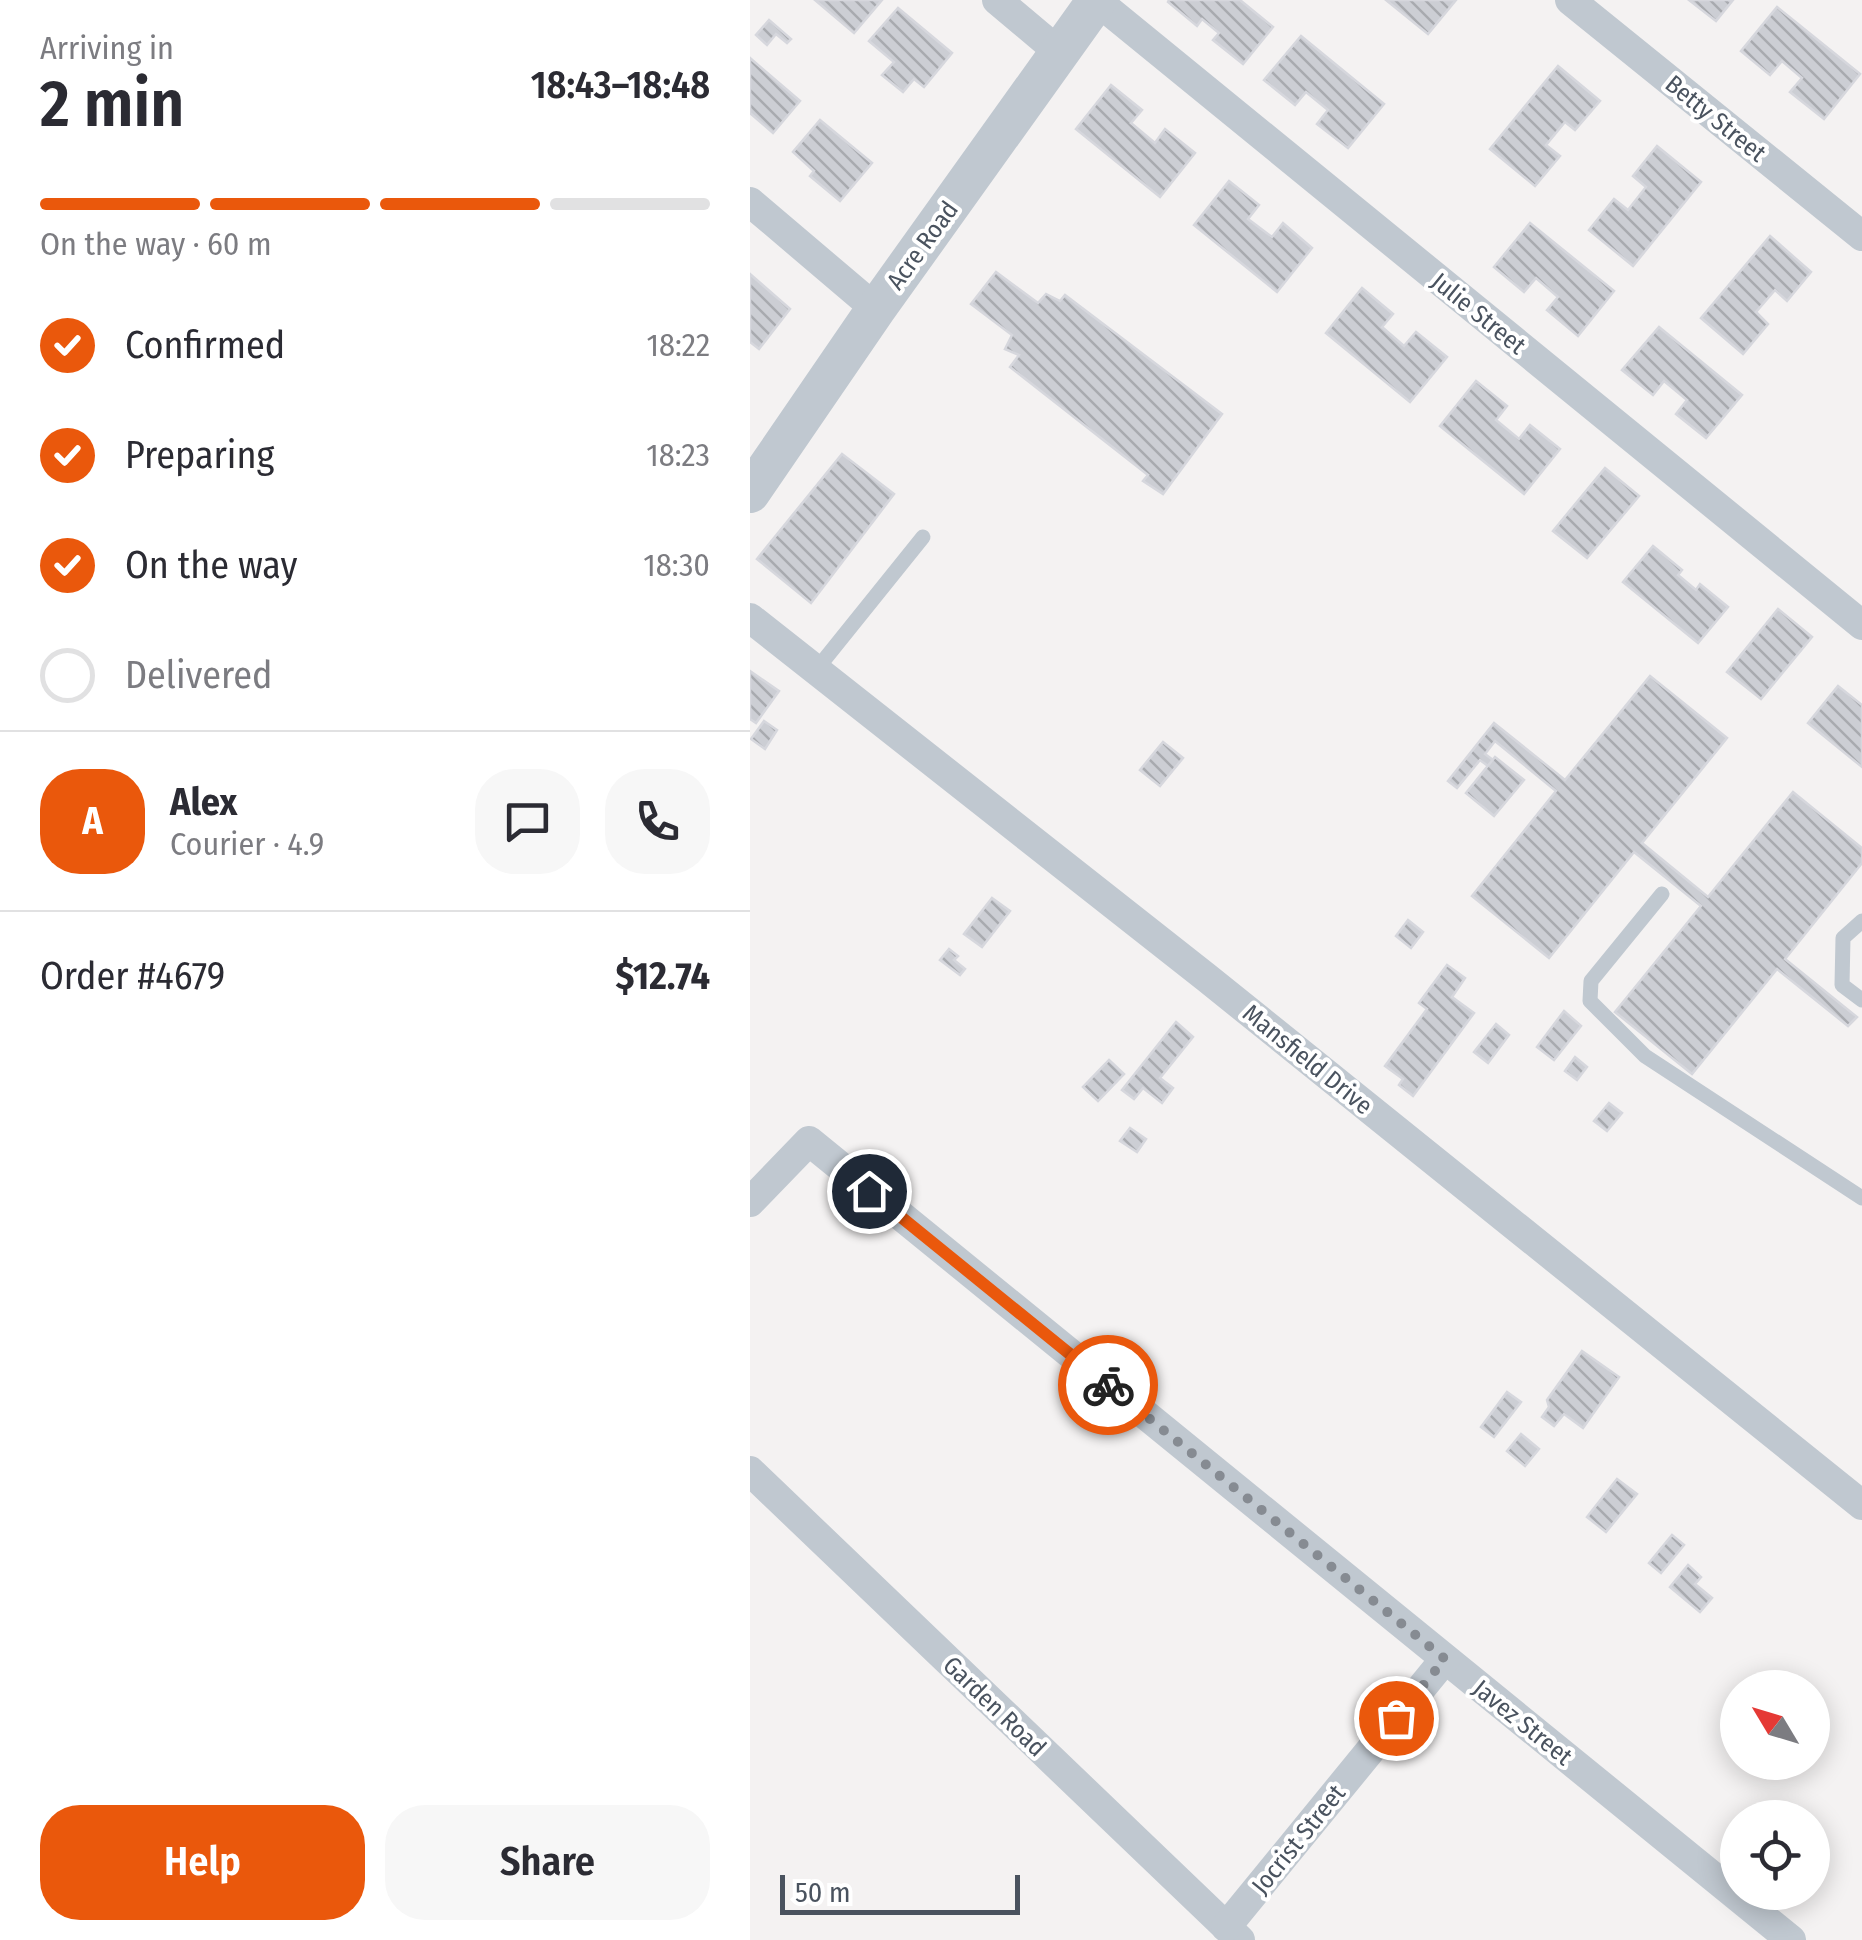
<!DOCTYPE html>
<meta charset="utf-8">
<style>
:root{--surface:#fff;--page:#f7f7f7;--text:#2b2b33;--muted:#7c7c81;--line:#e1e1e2;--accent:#ea580c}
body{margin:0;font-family:"Fira Sans Condensed",sans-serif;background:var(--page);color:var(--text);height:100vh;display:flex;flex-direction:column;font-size:38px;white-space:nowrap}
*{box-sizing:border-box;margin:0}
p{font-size:32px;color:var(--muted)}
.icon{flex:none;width:55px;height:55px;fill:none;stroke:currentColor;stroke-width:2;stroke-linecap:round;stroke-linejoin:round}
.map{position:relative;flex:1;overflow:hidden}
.side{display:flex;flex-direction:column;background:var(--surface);width:750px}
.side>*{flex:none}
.needle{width:65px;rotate:308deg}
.buttons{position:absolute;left:970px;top:1670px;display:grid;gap:20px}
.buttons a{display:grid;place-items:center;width:110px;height:110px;border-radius:50%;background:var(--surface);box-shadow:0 5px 25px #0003;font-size:50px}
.scale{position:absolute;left:30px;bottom:25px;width:240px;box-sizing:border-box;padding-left:10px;border:5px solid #4a535f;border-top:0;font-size:28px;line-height:35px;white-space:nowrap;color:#4a535f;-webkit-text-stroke:8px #fff;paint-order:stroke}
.pin{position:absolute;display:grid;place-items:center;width:85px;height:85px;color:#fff;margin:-42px;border:5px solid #fff;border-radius:50%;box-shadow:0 2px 10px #0007}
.courier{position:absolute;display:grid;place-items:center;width:100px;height:100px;margin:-50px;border:8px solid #ea580c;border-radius:50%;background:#fff;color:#222;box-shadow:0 2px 12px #0007}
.overview em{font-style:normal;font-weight:600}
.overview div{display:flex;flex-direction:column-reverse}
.overview{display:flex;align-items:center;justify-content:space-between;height:170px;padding:0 40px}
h1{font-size:65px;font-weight:600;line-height:75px}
.bar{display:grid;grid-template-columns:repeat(4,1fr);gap:15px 10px;align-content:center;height:120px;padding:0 40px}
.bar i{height:12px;border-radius:8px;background:var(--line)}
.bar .selected{background:var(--accent)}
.bar p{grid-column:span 4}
.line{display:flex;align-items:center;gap:25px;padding:0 40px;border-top:2px solid var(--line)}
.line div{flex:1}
.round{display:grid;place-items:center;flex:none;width:105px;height:105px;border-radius:40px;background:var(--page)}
ol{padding:0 40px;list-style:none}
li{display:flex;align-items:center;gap:30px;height:110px}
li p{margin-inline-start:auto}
li .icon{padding:10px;border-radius:50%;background:var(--accent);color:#fff;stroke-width:4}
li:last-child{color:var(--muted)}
li i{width:55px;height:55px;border:5px solid var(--line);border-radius:50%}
.button{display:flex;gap:20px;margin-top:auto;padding:20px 40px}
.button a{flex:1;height:115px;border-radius:40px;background:var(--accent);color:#fff;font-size:40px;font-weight:600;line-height:115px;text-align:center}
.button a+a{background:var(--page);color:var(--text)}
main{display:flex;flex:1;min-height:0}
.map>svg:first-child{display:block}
.building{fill:url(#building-back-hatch);stroke:#d6d7dd;stroke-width:2.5}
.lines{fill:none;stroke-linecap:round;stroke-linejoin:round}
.service{stroke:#c0c8d0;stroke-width:15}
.minor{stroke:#c0c8d0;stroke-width:30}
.tertiary{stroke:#c0c8d0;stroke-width:40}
.done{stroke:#868b92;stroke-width:10;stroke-dasharray:0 18}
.route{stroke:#ea580c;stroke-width:12}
.labels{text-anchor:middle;stroke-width:8;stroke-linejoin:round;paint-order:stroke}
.street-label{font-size:25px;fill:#4a535f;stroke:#fff}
</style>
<main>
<section class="side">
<div class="overview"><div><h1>2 min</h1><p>Arriving in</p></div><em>18:43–18:48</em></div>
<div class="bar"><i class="selected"></i><i class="selected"></i><i class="selected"></i><i></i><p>On the way · 60 m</p></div>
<ol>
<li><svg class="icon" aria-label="check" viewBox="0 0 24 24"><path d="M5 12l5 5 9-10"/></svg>Confirmed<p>18:22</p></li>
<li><svg class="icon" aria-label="check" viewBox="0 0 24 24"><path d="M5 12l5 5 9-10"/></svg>Preparing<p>18:23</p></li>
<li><svg class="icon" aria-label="check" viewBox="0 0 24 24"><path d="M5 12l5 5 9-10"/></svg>On the way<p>18:30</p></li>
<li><i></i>Delivered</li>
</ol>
<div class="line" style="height:180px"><b class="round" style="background:var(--accent);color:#fff">A</b><div><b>Alex</b><p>Courier · 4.9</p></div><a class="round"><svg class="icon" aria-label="chat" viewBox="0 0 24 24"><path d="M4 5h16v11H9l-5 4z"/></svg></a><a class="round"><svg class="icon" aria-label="phone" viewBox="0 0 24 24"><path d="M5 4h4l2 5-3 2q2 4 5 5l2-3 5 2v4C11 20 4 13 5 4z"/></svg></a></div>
<div class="line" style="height:130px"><div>Order #4679</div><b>$12.74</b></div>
<div class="button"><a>Help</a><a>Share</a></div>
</section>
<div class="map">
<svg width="1112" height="1940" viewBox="0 0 1112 1940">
<defs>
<pattern id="building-back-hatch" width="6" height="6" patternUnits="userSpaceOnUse" patternTransform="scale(2.5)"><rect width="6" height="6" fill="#ccced4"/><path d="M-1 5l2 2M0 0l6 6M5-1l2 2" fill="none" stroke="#a8aaaf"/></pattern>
</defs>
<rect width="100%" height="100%" fill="#f4f2f2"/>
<g class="building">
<path d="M65 0H132L104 33Z"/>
<path d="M419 0H490L523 27 493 64 463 40 469 33 452 19 447 26 418 2Z"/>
<path d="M636 0H706L678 34Z"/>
<path d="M939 0H983L966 21Z"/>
<path d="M1027 7 1110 74 1074 119 1040 92 1052 78 1032 61 1020 75 991 51Z"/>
<path d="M148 8 202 53 174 87 164 79 153 92 132 75 144 62 119 41Z"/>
<path d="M19 20 41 39 37 43 26 34 17 45 6 35Z"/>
<path d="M551 36 634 104 598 148 567 124 578 110 556 92 545 105 514 80Z"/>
<path d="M0 58 50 101 23 133 0 113Z"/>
<path d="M808 66 850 101 825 130 815 122 796 145 810 156 785 186 740 149Z"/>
<path d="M361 85 392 110 381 123 405 143 415 129 445 153 410 197 326 129Z"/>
<path d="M70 120 122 163 90 201 60 176 64 171 43 152Z"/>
<path d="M907 146 951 182 883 266 839 230 864 199 878 210 896 187 883 176Z"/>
<path d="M479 181 509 205 498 219 522 237 533 223 562 248 527 292 444 225Z"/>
<path d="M780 223 864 291 828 336 797 310 808 297 786 278 774 292 744 267Z"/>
<path d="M1020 236 1061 272 1037 301 1025 290 1006 312 1018 324 993 354 951 318Z"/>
<path d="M246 272 288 303 296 294 310 301 315 295 472 414 413 494 393 481 398 475 260 367 269 355 255 349 262 335 221 304Z"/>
<path d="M0 274 40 309 9 349 0 342Z"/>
<path d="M612 288 643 314 632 327 654 346 666 332 697 357 660 402 576 333Z"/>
<path d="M909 327 992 395 956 438 926 414 937 400 914 381 903 395 872 370Z"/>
<path d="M726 381 757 406 746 420 769 439 780 425 810 449 774 494 690 426Z"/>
<path d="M92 454 144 494 61 603 7 559Z"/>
<path d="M855 468 889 496 837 558 803 531Z"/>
<path d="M903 546 932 570 928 575 946 590 950 584 978 607 948 643 873 582Z"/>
<path d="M1028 609 1062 637 1011 699 977 672Z"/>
<path d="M0 671 29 691 6 723 0 719Z"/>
<path d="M900 676 977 738 892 843 958 897 1043 792 1112 848V863L1035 959 1107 1017 1098 1026 1027 969 942 1074 865 1012 951 906 884 852 799 958 722 896 806 791 745 741 735 754 743 760 738 766 730 760 707 788 698 781 744 723 815 780Z"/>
<path d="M1088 686 1112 705V767L1058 723Z"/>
<path d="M14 721 27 730 15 749 1 739Z"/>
<path d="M413 742 433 758 410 786 390 770Z"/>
<path d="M745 757 774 780 744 816 716 793Z"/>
<path d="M242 898 260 911 232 947 214 934Z"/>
<path d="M658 920 673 932 661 948 646 936Z"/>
<path d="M199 949 208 956 204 960 215 969 210 975 190 960Z"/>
<path d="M697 965 715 978 702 997 724 1013 663 1096 649 1085 653 1079 635 1066 677 1009 669 1003Z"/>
<path d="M814 1011 831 1026 804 1060 787 1047Z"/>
<path d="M426 1022 443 1037 410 1078 423 1088 412 1103 393 1088 384 1099 372 1090Z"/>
<path d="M746 1024 759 1035 738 1063 724 1052Z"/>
<path d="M825 1057 837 1067 827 1080 815 1071Z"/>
<path d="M359 1060 374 1074 348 1101 333 1087Z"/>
<path d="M859 1103 872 1113 857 1131 844 1121Z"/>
<path d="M380 1128 396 1139 387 1152 370 1141Z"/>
<path d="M832 1351 869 1377 833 1428 814 1414 804 1426 792 1417 799 1407 797 1400Z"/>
<path d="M757 1392 771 1402 744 1437 731 1427Z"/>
<path d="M771 1434 789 1449 775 1466 757 1451Z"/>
<path d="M867 1479 887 1494 856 1532 837 1517Z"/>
<path d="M922 1535 934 1545 911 1573 899 1563Z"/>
<path d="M938 1565 951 1577 945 1584 962 1598 950 1612 920 1587Z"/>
</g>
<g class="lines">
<g class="service">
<path d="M66 670 173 537"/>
<path d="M912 894 841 981 840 1001 895 1056 1112 1198"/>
<path d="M1112 921 1093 938 1092 985 1112 1000"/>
</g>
<g class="minor">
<path d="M247 0 310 53"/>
<path d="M820 0 1112 236"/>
<path d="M347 1 1112 625"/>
<path d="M0 202 126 309"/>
<path d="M0 618 457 978 1112 1505"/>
<path d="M0 1202 59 1141 1041 1940"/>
<path d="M0 1471 490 1940"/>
<path d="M476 1927 695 1659"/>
</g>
<path class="tertiary" d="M0 493 126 309 347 0"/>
</g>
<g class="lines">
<path class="done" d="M358 1385 695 1659 646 1718"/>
<path class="route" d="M119 1191 358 1385"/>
</g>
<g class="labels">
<g class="street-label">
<text transform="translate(966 118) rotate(39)" y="9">Betty Street</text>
<text transform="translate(172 245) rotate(-54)" y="9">Acre Road</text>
<text transform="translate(729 313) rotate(39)" y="9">Julie Street</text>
<text transform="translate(558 1059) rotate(39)" y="9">Mansfield Drive</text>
<text transform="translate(245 1706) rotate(44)" y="9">Garden Road</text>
<text transform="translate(773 1722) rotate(39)" y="9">Javez Street</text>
<text transform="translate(548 1839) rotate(-51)" y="9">Jocrist Street</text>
</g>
</g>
</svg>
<div class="buttons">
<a><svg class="needle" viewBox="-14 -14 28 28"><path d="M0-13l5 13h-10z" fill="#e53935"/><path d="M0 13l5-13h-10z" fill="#7c7c81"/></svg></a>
<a><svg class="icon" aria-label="locate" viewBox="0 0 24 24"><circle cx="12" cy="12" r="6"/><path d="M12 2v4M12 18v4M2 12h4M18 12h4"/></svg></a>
</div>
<div class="scale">50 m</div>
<div class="pin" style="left:646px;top:1718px;background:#ea580c"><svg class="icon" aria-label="bag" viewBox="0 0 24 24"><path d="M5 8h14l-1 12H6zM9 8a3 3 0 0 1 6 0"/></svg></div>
<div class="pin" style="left:119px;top:1191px;background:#1f2937"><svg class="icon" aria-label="home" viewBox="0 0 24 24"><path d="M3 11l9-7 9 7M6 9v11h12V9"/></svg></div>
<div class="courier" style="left:358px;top:1385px"><svg class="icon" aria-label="bike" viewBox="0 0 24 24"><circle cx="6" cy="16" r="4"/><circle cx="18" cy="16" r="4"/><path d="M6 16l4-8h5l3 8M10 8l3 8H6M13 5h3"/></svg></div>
</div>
</main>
